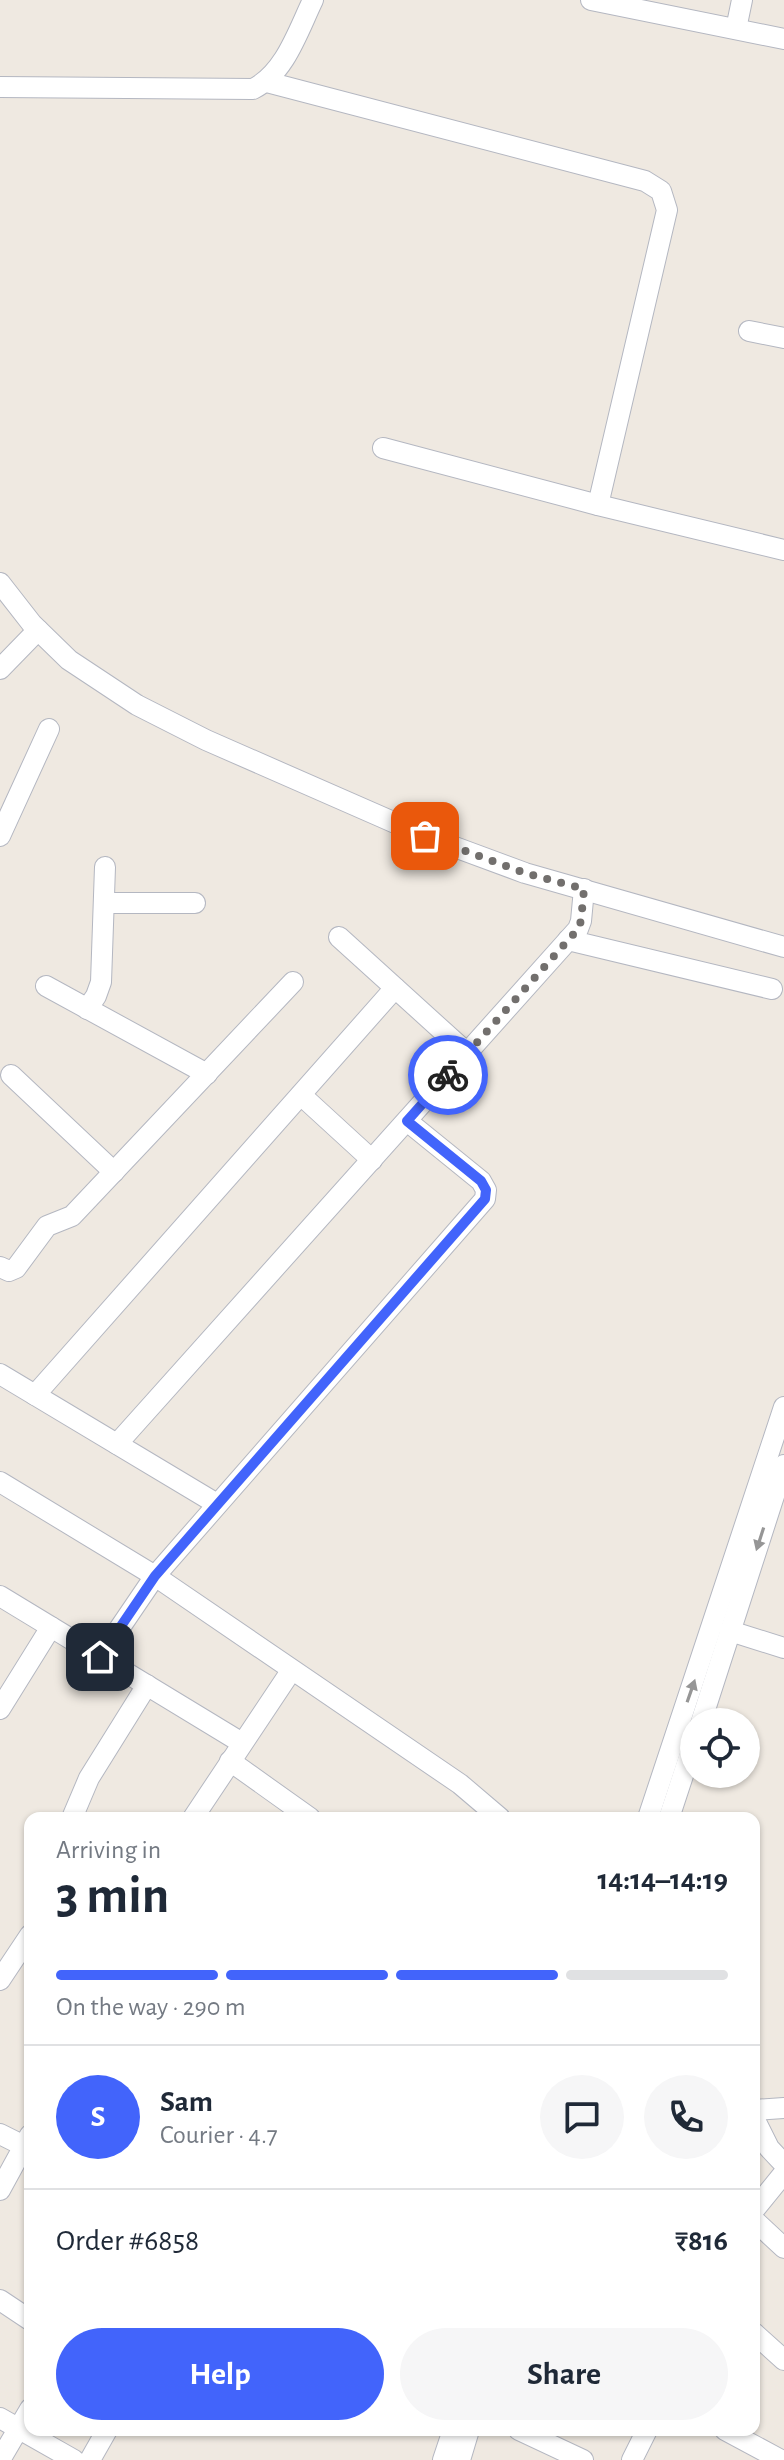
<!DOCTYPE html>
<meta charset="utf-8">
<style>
:root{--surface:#fff;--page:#f6f6f7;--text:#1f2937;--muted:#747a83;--line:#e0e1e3;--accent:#4264fb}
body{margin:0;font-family:"Alegreya Sans",sans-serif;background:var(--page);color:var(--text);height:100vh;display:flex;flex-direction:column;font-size:30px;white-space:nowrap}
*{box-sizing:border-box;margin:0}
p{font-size:26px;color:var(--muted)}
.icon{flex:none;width:44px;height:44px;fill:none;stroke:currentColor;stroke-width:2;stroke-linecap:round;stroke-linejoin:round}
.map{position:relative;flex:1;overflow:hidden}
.drawer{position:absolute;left:24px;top:1812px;width:736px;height:624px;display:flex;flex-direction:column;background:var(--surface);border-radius:16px;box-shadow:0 2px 6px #0004}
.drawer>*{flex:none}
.buttons{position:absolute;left:680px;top:1708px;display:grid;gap:16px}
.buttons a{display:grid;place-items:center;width:80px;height:80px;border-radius:50%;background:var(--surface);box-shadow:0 2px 6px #0004;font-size:40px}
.pin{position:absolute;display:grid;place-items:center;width:68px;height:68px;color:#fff;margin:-34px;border-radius:16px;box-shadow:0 4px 12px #0006}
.courier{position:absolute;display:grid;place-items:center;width:80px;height:80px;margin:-40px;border:6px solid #4264fb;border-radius:50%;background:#fff;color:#222;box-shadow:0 2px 10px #0007}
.summary em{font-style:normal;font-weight:600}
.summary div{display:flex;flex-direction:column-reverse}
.summary{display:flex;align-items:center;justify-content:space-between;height:136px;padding:0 32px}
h1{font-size:52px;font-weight:600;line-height:60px}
.bar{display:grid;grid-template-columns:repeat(4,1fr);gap:12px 8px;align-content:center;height:96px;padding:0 32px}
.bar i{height:10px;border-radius:6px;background:var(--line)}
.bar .on{background:var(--accent)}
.bar p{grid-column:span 4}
.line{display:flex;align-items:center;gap:20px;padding:0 32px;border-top:2px solid var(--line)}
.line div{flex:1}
.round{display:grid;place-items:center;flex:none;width:84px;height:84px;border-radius:42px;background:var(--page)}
.primary-button{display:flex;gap:16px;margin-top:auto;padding:16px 32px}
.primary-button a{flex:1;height:92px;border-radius:48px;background:var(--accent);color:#fff;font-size:32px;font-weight:600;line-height:92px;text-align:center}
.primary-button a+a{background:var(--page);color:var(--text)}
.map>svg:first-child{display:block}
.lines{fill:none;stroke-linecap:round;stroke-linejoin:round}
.minor-casing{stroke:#b4b7c1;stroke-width:22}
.minor{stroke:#fff;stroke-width:20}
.oneway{fill:#969696}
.done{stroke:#726f6d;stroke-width:8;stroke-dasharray:0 14.4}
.route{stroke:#4264fb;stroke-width:10}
</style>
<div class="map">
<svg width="784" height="2460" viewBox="0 0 784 2460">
<rect width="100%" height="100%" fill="#efe9e1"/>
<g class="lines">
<g class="minor-casing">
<g id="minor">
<path d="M591 0 784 39"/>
<path d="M736 29 742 0"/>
<path d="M267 82 645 181 661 191 667 210 598 505"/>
<path d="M0 87 253 89C285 73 298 31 313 0"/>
<path d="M749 331 784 338"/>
<path d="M383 448 598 505 784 550"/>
<path d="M0 583 32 624 69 660 137 705 206 740 425 836 525 873 784 947"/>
<path d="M0 669 38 630"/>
<path d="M0 836 49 729"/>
<path d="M104 903H195"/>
<path d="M339 937 467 1053"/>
<path d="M568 940 772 989"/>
<path d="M46 986 207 1074"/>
<path d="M87 1009 96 996 101 982 105 867"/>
<path d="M11 1075 114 1172"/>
<path d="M301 1095 372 1160"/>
<path d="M0 1267 9 1271 16 1268 47 1226 72 1216 293 982"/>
<path d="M0 1374 217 1504"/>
<path d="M35 1395 395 988"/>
<path d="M117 1444 578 929 581 921 584 889"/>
<path d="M0 1482 155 1576 460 1784 500 1818"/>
<path d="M0 1596 242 1743"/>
<path d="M730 1631 784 1648"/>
<path d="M100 1657 155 1576 485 1199 486 1190 481 1181 407 1121"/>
<path d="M0 1709 51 1627"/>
<path d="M701 1722 784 1465"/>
<path d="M230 1761 310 1818"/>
<path d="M72 1818 89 1778 147 1685"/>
<path d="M193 1818 291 1671"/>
<path d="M648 1818 784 1407"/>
<path d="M669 1818 694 1742"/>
<path d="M0 1980 30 1935"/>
<path d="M754 2110 784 2108"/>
<path d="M754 2118 769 2148 784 2164"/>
<path d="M0 2134 24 2146"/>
<path d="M0 2190 30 2135"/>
<path d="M754 2210 784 2173"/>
<path d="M754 2220 784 2248"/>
<path d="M0 2300 30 2320"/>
<path d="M754 2333 784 2360"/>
<path d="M0 2418 74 2460"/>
<path d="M519 2430 583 2460"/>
<path d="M725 2430 781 2460"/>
<path d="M0 2460 30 2409"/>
<path d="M90 2460 107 2430"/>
<path d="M443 2460 453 2430"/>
<path d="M460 2460 469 2430"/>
<path d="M632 2460 647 2430"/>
</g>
</g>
<use href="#minor" class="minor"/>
</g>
<defs><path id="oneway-solid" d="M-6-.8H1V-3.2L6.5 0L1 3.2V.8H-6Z" transform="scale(2)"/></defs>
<g class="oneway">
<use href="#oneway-solid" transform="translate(760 1539) rotate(108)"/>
<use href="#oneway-solid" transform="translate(691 1691) rotate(-71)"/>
</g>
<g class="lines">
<path class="done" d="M425 836 525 873 584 889 581 921 578 929 448 1075"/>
<path class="route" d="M100 1657 155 1576 485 1199 486 1190 481 1181 407 1121 448 1075"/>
</g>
</svg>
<div class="buttons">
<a><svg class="icon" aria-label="locate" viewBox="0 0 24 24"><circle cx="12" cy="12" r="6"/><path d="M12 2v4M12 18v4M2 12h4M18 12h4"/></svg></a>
</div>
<div class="pin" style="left:425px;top:836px;background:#ea580c"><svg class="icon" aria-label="bag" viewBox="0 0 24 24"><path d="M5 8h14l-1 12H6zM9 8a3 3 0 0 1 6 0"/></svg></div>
<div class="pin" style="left:100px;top:1657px;background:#1f2937"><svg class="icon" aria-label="home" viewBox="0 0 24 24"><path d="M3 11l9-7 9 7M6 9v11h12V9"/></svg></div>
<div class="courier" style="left:448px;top:1075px"><svg class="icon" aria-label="bike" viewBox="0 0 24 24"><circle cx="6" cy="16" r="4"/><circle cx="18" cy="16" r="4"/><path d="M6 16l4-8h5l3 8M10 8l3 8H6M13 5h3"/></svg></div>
<section class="drawer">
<div class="summary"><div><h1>3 min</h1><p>Arriving in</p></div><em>14:14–14:19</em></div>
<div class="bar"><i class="on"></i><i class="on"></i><i class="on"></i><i></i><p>On the way · 290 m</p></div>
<div class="line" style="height:144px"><b class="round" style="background:var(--accent);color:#fff">S</b><div><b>Sam</b><p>Courier · 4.7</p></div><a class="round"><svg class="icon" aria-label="chat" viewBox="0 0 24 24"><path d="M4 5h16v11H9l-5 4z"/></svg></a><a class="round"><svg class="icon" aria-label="phone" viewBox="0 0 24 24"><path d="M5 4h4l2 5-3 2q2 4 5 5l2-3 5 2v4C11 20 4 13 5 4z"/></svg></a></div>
<div class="line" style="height:104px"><div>Order #6858</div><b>₹816</b></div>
<div class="primary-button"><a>Help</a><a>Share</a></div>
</section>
</div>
